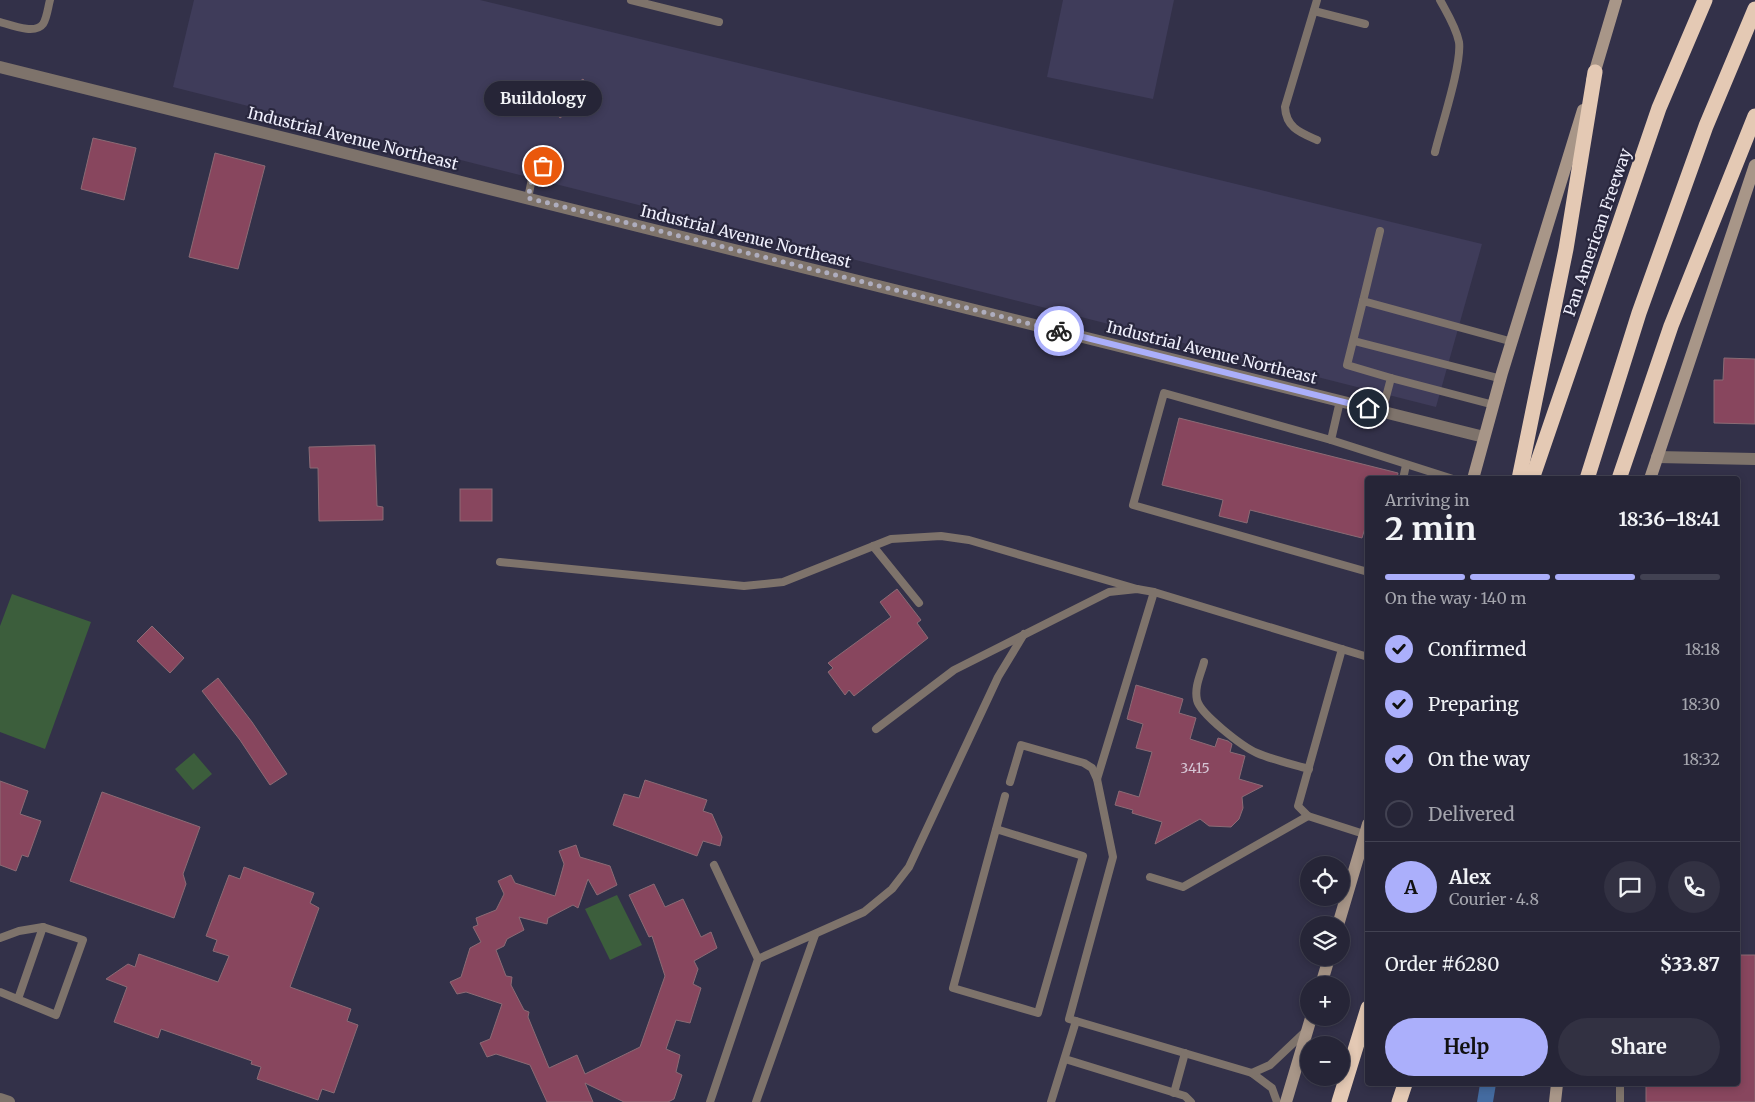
<!DOCTYPE html>
<meta charset="utf-8">
<style>
:root{--surface:#262537;--page:#323142;--text:#f1f3f6;--muted:#a4a5ad;--line:#424252;--accent:#abaffb}
body{margin:0;font-family:Merriweather,serif;background:var(--page);color:var(--text);height:100vh;display:flex;flex-direction:column;font-size:19px;white-space:nowrap}
*{box-sizing:border-box;margin:0}
p{font-size:16px;color:var(--muted)}
.icon{flex:none;width:28px;height:28px;fill:none;stroke:currentColor;stroke-width:2;stroke-linecap:round;stroke-linejoin:round}
.map{position:relative;flex:1;overflow:hidden}
.panel{position:absolute;left:1365px;top:476px;width:375px;height:610px;display:flex;flex-direction:column;background:var(--surface);border-radius:5px;box-shadow:0 2px 8px #0003,0 0 0 1px var(--line)}
.panel>*{flex:none}
.tools{position:absolute;left:1300px;top:856px;display:grid;gap:10px}
.tools a{display:grid;place-items:center;width:50px;height:50px;border-radius:50%;background:var(--surface);box-shadow:0 2px 8px #0003,0 0 0 1px var(--line);font-size:25px}
.pin{position:absolute;display:grid;place-items:center;width:42px;height:42px;color:#fff;margin:-21px;border:2px solid #fff;border-radius:50%;box-shadow:0 1px 5px #0007}
.courier{position:absolute;display:grid;place-items:center;width:50px;height:50px;margin:-25px;border:4px solid #abaffb;border-radius:50%;background:#fff;color:#222;box-shadow:0 1px 6px #0007}
.bubble{position:absolute;height:35px;border-radius:18px;background:var(--surface);box-shadow:0 2px 8px #0003,0 0 0 1px var(--line);font-size:16px;font-weight:700;line-height:35px;text-align:center}
.head em{font-style:normal;font-weight:700}
.head div{display:flex;flex-direction:column-reverse}
.head{display:flex;align-items:center;justify-content:space-between;height:85px;padding:0 20px}
h1{font-size:32px;font-weight:700;line-height:38px}
.bar{display:grid;grid-template-columns:repeat(4,1fr);gap:8px 5px;align-content:center;height:60px;padding:0 20px}
.bar i{height:6px;border-radius:4px;background:var(--line)}
.bar .current{background:var(--accent)}
.bar p{grid-column:span 4}
.line{display:flex;align-items:center;gap:12px;padding:0 20px;border-top:1px solid var(--line)}
.line div{flex:1}
.round{display:grid;place-items:center;flex:none;width:52px;height:52px;border-radius:26px;background:var(--page)}
ol{padding:0 20px;list-style:none}
li{display:flex;align-items:center;gap:15px;height:55px}
li p{margin-inline-start:auto}
li .icon{padding:5px;border-radius:50%;background:var(--accent);color:#111;stroke-width:4}
li:last-child{color:var(--muted)}
li i{width:28px;height:28px;border:2px solid var(--line);border-radius:50%}
.primary-button{display:flex;gap:10px;margin-top:auto;padding:10px 20px}
.primary-button a{flex:1;height:58px;border-radius:30px;background:var(--accent);color:#111;font-size:20px;font-weight:700;line-height:58px;text-align:center}
.primary-button a+a{background:var(--page);color:var(--text)}
.map>svg:first-child{display:block}
.built{fill:#3f3c5a}
.green{fill:#3c5e3c}
.water{fill:#446ba0}
.building{fill:#88465e;stroke:#8b6b75}
.lines{fill:none;stroke-linecap:round;stroke-linejoin:round}
.lane{stroke:#7e736b;stroke-width:8}
.street{stroke:#7e736b;stroke-width:12}
.secondary{stroke:#a89688;stroke-width:12}
.highway{stroke:#e4c9b4;stroke-width:15}
.done{stroke:#aeadbe;stroke-width:5;stroke-dasharray:0 9}
.route{stroke:#abaffb;stroke-width:6}
.labels{text-anchor:middle;stroke-width:4.5;stroke-linejoin:round;paint-order:stroke}
.number-label{font-size:14px;fill:#d6c6d5}
.street-label{font-size:16px;fill:#f0f0fd;stroke:#29273e}
</style>
<div class="map">
<svg width="1755" height="1102" viewBox="0 0 1755 1102">
<rect width="100%" height="100%" fill="#333149"/>
<g class="built">
<path d="M194 0H480L1482 244 1436 407 173 87Z"/>
<path d="M1063 0H1174L1153 99 1047 77Z"/>
</g>
<g class="green">
<path d="M12 594 91 622 45 749 0 732V626Z"/>
<path d="M194 753 212 774 193 790 175 769Z"/>
<path d="M617 895 642 945 610 960 585 909Z"/>
</g>
<path class="water" d="M1480 1084H1496L1493 1102H1477Z"/>
<g class="building">
<path d="M583 79 594 93 560 118 550 103Z"/>
<path d="M93 138 136 148 124 200 81 189Z"/>
<path d="M215 153 265 166 238 269 189 257Z"/>
<path d="M1724 358 1755 359V424L1714 423V380H1723Z"/>
<path d="M1179 418 1398 473 1397 479H1368V518L1362 538 1250 510 1247 523 1219 516 1223 500 1162 485Z"/>
<path d="M375 445 377 506 383 507V520L319 521 318 468H310L309 447Z"/>
<rect x="460" y="489" width="32" height="32"/>
<path d="M897 589 921 620 917 623 928 638 854 696 849 690 845 695 828 672 833 668 828 663 891 617 880 602Z"/>
<path d="M152 626 184 658 170 673 137 641Z"/>
<path d="M218 678 252 722 287 774 270 785 240 740 202 691Z"/>
<path d="M1136 685 1183 699 1179 713 1196 718 1190 739 1215 747 1218 738 1228 741 1232 744 1230 752 1245 756 1239 779 1263 786 1242 797 1243 808 1239 819 1231 827 1209 826 1200 819 1155 844 1162 822 1132 813 1133 810 1115 805 1119 791 1139 797 1152 752 1136 748 1143 724 1127 719Z"/>
<path d="M645 780 707 800 703 811 712 814 722 837 720 846 703 841 697 856 613 825 624 794 639 798Z"/>
<path d="M0 781 28 791 20 814 41 821 28 857 22 855 16 871 0 865Z"/>
<path d="M102 792 200 827 183 874 186 884 174 918 70 881Z"/>
<path d="M576 845 580 857 610 866 617 885 597 895 588 879 578 908 573 905 548 918 547 924 519 917 524 930 507 939 504 946 496 950 506 976 512 977 511 985 524 1010 529 1012 528 1017 549 1068 577 1055 585 1074 640 1047 665 976 652 936 649 937 629 895 654 884 665 907 683 899 701 937 711 932 717 948 694 961 698 969 693 984 701 988 690 1023 676 1020 666 1049 680 1055 676 1072 682 1075 674 1099 668 1102H624L585 1083 593 1102H547L530 1065 496 1054 487 1057 480 1043 490 1039 502 1004 466 992 457 994 450 982 461 977 470 948 481 942 473 927 478 925 476 918 496 910 504 894 498 881 511 875 515 883 555 896 564 864 559 851Z"/>
<path d="M244 867 314 893 310 903 319 908 290 987 351 1009 347 1021 358 1025 334 1093 322 1089 318 1100 257 1079 261 1067 251 1064 252 1061 161 1029 158 1038 114 1022 127 987 106 979 128 964 135 967 139 954 218 982 229 956 213 951 217 940 206 936 229 875 240 879Z"/>
<path d="M1738 955H1755V1102H1646V1084H1738Z"/>
</g>
<g class="lines">
<g class="lane">
<path d="M631 0 719 22"/>
<path d="M1317 0 1285 107C1286 128 1301 133 1317 140"/>
<path d="M1314 11 1365 24"/>
<path d="M0 22C11 25 35 35 43 24 47 18 48 7 50 0"/>
<path d="M1435 152C1441 127 1462 64 1459 42 1456 27 1447 13 1440 0"/>
<path d="M528 198 535 164 543 167"/>
<path d="M1363 301 1380 231"/>
<path d="M1354 341 1502 379"/>
<path d="M1391 378 1494 405"/>
<path d="M1340 401 1331 440 1453 479"/>
<path d="M1382 412 1391 378 1347 365 1363 301 1513 342"/>
<path d="M1331 440 1164 393 1133 505 1368 572"/>
<path d="M1403 479 1406 465"/>
<path d="M873 546 919 603"/>
<path d="M500 562 744 586 783 582 891 539 941 536 969 540 1137 589"/>
<path d="M1154 592 1097 779 1113 857 1069 1019 1252 1073 1272 1088 1277 1102"/>
<path d="M1204 662C1201 674 1194 687 1197 700 1200 714 1243 747 1257 753 1273 760 1292 764 1309 769"/>
<path d="M876 729 954 670 1109 592 1137 589 1154 592 1368 657"/>
<path d="M1010 782 1021 745 1084 763 1092 768 1097 779"/>
<path d="M1308 816 1298 806 1342 649"/>
<path d="M996 829 1083 856 1038 1013 953 988 1005 796"/>
<path d="M1150 877 1183 887 1308 816 1364 834"/>
<path d="M0 938 19 931 43 927"/>
<path d="M758 959 864 912 892 889 909 867 998 677 1024 634"/>
<path d="M0 992 56 1015 83 940 43 927 18 999"/>
<path d="M1065 1059 1185 1096 1191 1102"/>
<path d="M1252 1073 1270 1065 1305 1032"/>
<path d="M1174 1093 1185 1053"/>
<path d="M710 1102 758 959 714 865"/>
<path d="M756 1102 815 935"/>
<path d="M1051 1102 1076 1021"/>
<path d="M1620 1102V1084"/>
</g>
<g class="street">
<path d="M0 67 1484 437"/>
<path d="M1657 457 1755 459"/>
<path d="M0 1099 9 1102"/>
</g>
<g class="secondary">
<path d="M1592 81 1616 0"/>
<path d="M1473 479 1502 373 1583 110"/>
<path d="M1650 479 1755 165"/>
<path d="M1338 925 1368 824"/>
<path d="M1321 985 1329 958"/>
<path d="M1286 1102 1311 1018"/>
<path d="M1555 1102 1557 1084"/>
</g>
<g class="highway">
<path d="M1519 479 1566 249 1595 72"/>
<path d="M1532 479 1659 108 1705 0"/>
<path d="M1587 479 1639 313 1706 126 1755 9"/>
<path d="M1619 479 1671 326 1755 116"/>
<path d="M1339 1102 1368 1008"/>
<path d="M1399 1102 1405 1084"/>
</g>
</g>
<g class="lines">
<path class="done" d="M543 166 535 164 528 198 1059 331"/>
<path class="route" d="M1059 331 1368 408"/>
</g>
<g class="labels">
<g class="number-label">
<text x="1195" y="773">3415</text>
</g>
<g class="street-label">
<text transform="translate(353 138) rotate(14)" y="6">Industrial Avenue Northeast</text>
<text transform="translate(1597 232) rotate(-71)" y="6">Pan American Freeway</text>
<text transform="translate(746 236) rotate(14)" y="6">Industrial Avenue Northeast</text>
<text transform="translate(1212 352) rotate(14)" y="6">Industrial Avenue Northeast</text>
</g>
</g>
</svg>
<div class="tools">
<a><svg class="icon" aria-label="locate" viewBox="0 0 24 24"><circle cx="12" cy="12" r="6"/><path d="M12 2v4M12 18v4M2 12h4M18 12h4"/></svg></a>
<a><svg class="icon" aria-label="layers" viewBox="0 0 24 24"><path d="M12 4l9 5-9 5-9-5zM3 14l9 5 9-5"/></svg></a>
<a>+</a>
<a>−</a>
</div>
<div class="pin" style="left:543px;top:166px;background:#ea580c"><svg class="icon" aria-label="bag" viewBox="0 0 24 24"><path d="M5 8h14l-1 12H6zM9 8a3 3 0 0 1 6 0"/></svg></div>
<div class="pin" style="left:1368px;top:408px;background:#1f2937"><svg class="icon" aria-label="home" viewBox="0 0 24 24"><path d="M3 11l9-7 9 7M6 9v11h12V9"/></svg></div>
<div class="courier" style="left:1059px;top:331px"><svg class="icon" aria-label="bike" viewBox="0 0 24 24"><circle cx="6" cy="16" r="4"/><circle cx="18" cy="16" r="4"/><path d="M6 16l4-8h5l3 8M10 8l3 8H6M13 5h3"/></svg></div>
<div class="bubble" style="left:484px;top:81px;width:118px">Buildology</div>
<section class="panel">
<div class="head"><div><h1>2 min</h1><p>Arriving in</p></div><em>18:36–18:41</em></div>
<div class="bar"><i class="current"></i><i class="current"></i><i class="current"></i><i></i><p>On the way · 140 m</p></div>
<ol>
<li><svg class="icon" aria-label="check" viewBox="0 0 24 24"><path d="M5 12l5 5 9-10"/></svg>Confirmed<p>18:18</p></li>
<li><svg class="icon" aria-label="check" viewBox="0 0 24 24"><path d="M5 12l5 5 9-10"/></svg>Preparing<p>18:30</p></li>
<li><svg class="icon" aria-label="check" viewBox="0 0 24 24"><path d="M5 12l5 5 9-10"/></svg>On the way<p>18:32</p></li>
<li><i></i>Delivered</li>
</ol>
<div class="line" style="height:90px"><b class="round" style="background:var(--accent);color:#111">A</b><div><b>Alex</b><p>Courier · 4.8</p></div><a class="round"><svg class="icon" aria-label="chat" viewBox="0 0 24 24"><path d="M4 5h16v11H9l-5 4z"/></svg></a><a class="round"><svg class="icon" aria-label="phone" viewBox="0 0 24 24"><path d="M5 4h4l2 5-3 2q2 4 5 5l2-3 5 2v4C11 20 4 13 5 4z"/></svg></a></div>
<div class="line" style="height:65px"><div>Order #6280</div><b>$33.87</b></div>
<div class="primary-button"><a>Help</a><a>Share</a></div>
</section>
</div>
